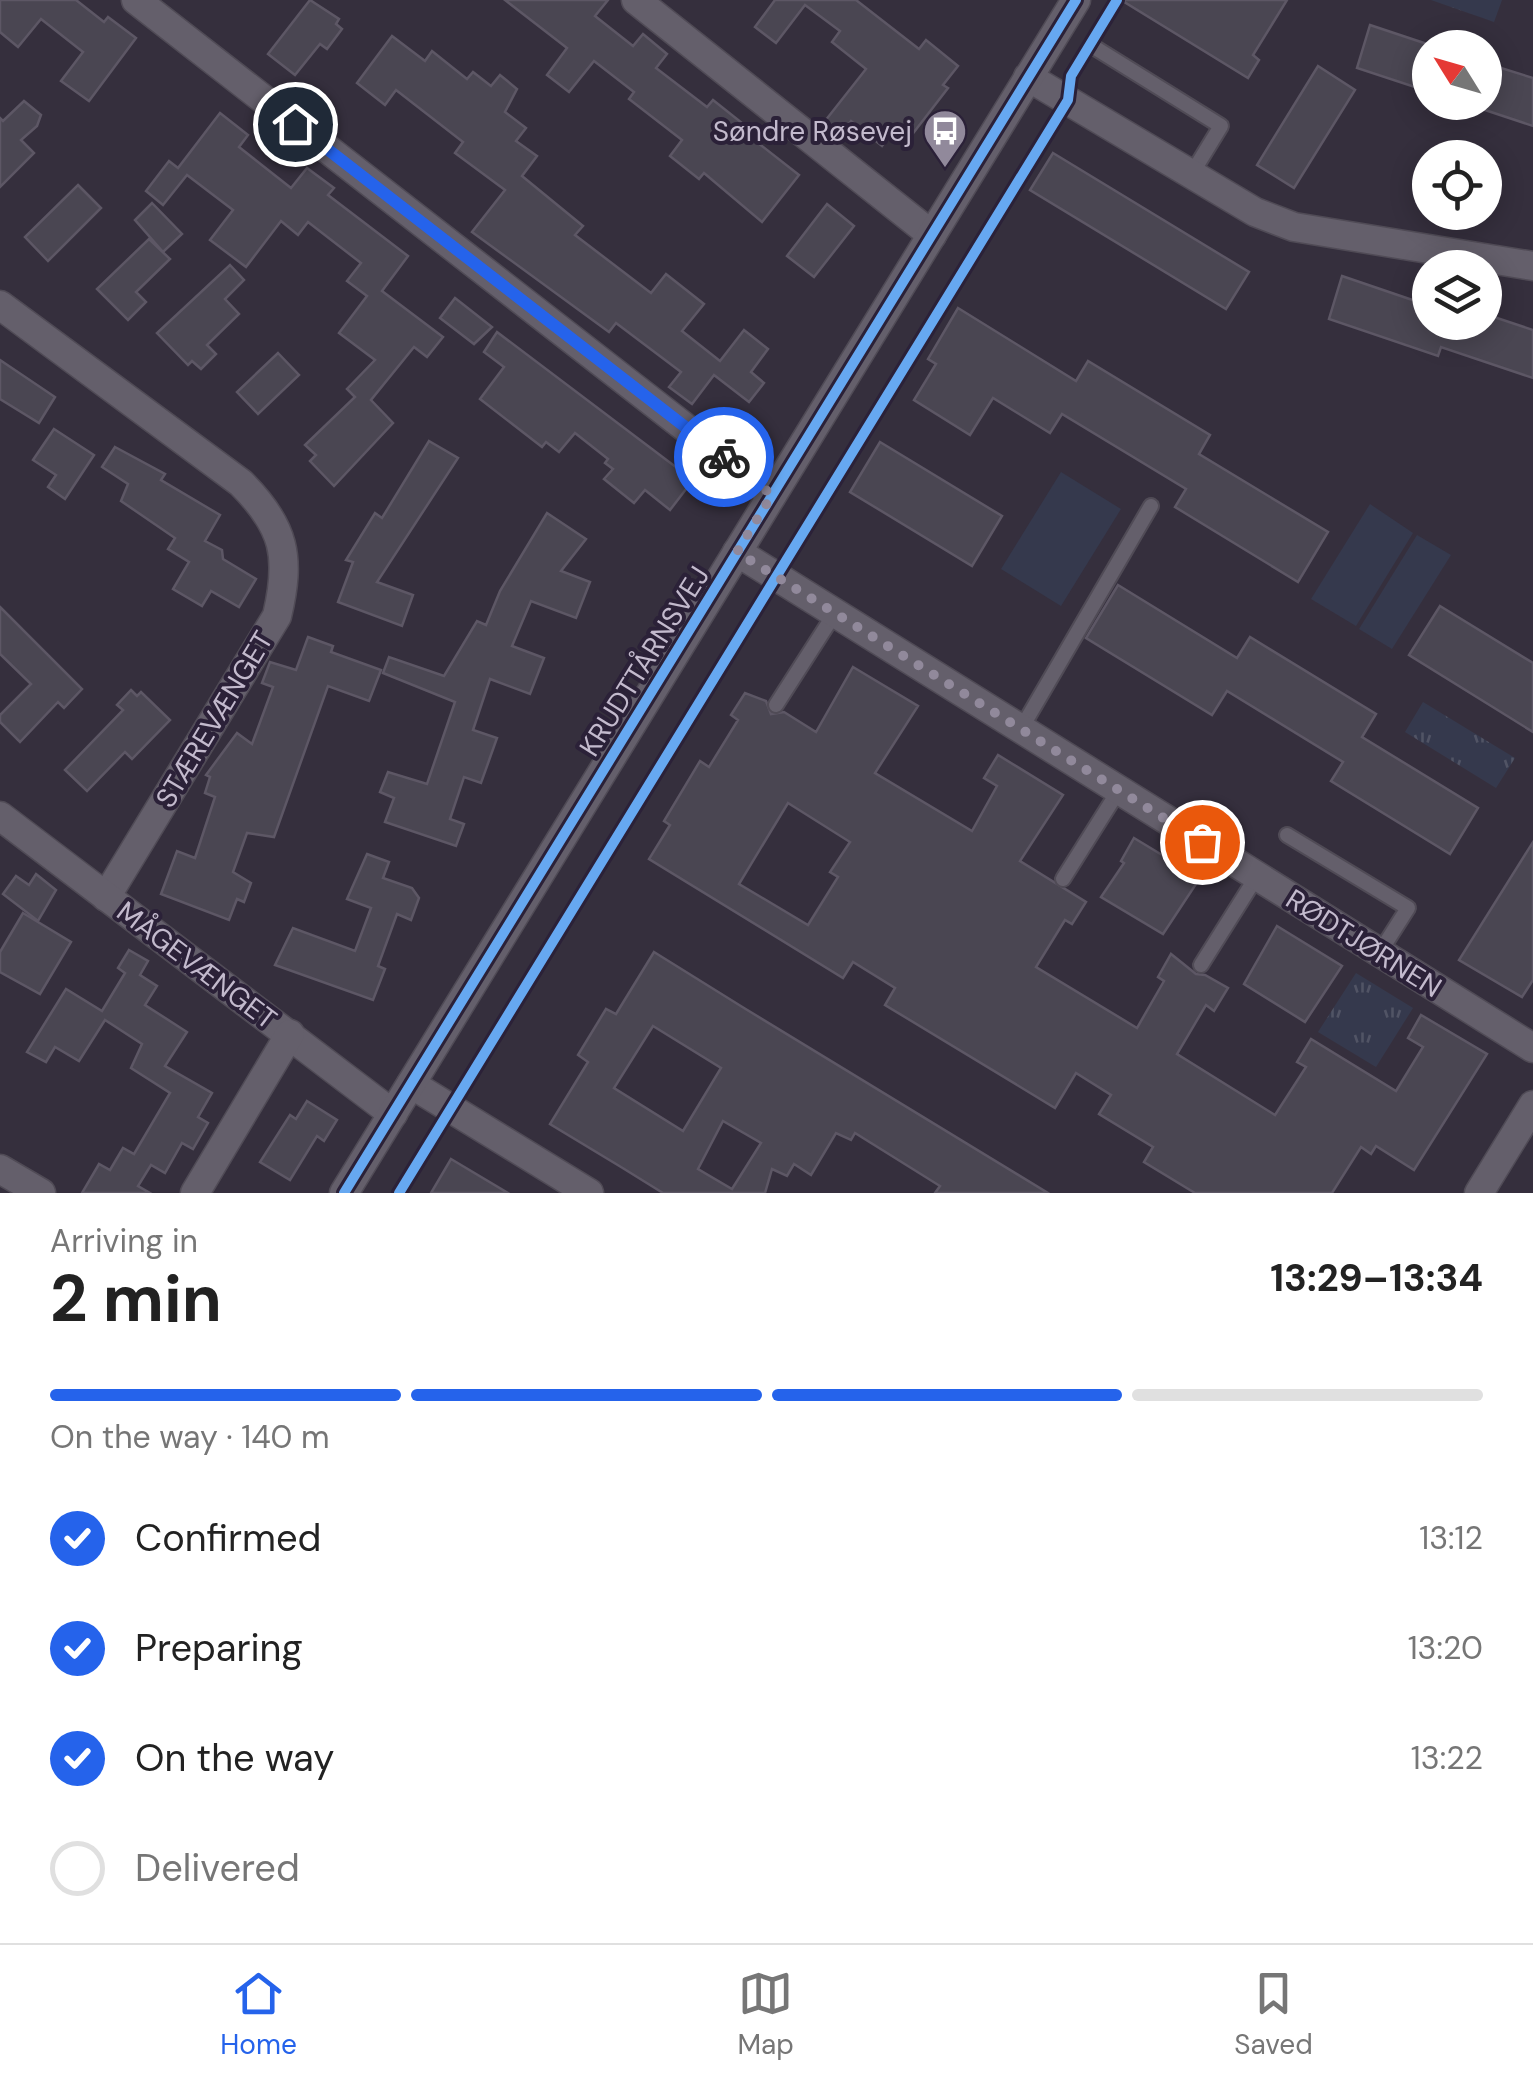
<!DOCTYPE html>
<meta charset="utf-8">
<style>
:root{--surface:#fff;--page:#f6f6f6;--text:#222;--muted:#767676;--line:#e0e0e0;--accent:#2563eb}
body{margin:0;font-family:"DM Sans",sans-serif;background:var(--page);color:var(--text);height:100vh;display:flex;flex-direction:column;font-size:38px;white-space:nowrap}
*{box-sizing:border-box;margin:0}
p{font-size:32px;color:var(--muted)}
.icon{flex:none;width:55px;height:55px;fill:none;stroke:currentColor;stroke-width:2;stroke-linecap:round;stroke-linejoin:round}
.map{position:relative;height:1193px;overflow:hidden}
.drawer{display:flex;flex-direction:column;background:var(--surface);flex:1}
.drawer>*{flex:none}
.needle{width:65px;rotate:307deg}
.tools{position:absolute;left:1412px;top:30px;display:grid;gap:20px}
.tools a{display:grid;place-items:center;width:90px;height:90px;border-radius:50%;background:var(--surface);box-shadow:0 5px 25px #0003;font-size:50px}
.pin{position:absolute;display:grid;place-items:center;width:85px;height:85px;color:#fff;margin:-42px;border:5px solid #fff;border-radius:50%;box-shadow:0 2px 10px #0007}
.courier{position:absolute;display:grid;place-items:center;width:100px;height:100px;margin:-50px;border:8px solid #2563eb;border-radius:50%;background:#fff;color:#222;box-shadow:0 2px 12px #0007}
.head em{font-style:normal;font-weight:700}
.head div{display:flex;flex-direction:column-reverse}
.head{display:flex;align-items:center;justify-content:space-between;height:170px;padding:0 50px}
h1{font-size:65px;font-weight:700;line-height:75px}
.bar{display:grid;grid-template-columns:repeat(4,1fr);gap:15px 10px;align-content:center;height:120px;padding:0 50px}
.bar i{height:12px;border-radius:8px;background:var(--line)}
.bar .active{background:var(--accent)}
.bar p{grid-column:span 4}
ol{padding:0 50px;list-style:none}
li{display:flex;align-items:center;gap:30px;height:110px}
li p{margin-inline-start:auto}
li .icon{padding:10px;border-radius:50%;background:var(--accent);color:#fff;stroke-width:4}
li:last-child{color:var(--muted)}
li i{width:55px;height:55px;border:5px solid var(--line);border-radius:50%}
.menu{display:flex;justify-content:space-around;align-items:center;height:140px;border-top:2px solid var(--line);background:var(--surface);font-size:28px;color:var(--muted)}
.menu a{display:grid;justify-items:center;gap:5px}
.menu .active{color:var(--accent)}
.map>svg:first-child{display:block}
.grass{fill:url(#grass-tufts)}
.garden{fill:#35394d}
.building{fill:#4a4652;stroke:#5d5765;stroke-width:2.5;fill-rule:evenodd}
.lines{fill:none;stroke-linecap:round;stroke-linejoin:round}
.service-casing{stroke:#504b56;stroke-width:18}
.minor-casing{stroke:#504b56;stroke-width:31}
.service{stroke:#645f6b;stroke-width:14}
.minor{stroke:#645f6b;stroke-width:28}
.cycleway-casing{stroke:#2b2138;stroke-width:16}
.cycleway{stroke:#66a8f1;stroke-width:10}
.done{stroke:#91899b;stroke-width:10;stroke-dasharray:0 18}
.route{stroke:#2563eb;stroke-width:12}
.labels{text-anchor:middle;stroke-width:8;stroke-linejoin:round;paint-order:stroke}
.poi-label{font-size:28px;fill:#c3bacd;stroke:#2b2138;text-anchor:end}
.street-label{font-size:28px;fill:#c3bacd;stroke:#2b2138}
</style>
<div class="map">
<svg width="1533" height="1193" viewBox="0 0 1533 1193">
<defs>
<pattern id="grass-tufts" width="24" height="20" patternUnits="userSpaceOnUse" patternTransform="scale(2.5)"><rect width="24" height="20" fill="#35394d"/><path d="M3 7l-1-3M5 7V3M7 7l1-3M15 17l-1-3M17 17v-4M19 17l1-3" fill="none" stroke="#515465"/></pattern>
</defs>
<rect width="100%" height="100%" fill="#352f3d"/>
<g class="grass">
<path d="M1431 0H1502L1494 22Z"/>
<path d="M1423 702 1515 758 1496 788 1405 732Z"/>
<path d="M1356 973 1413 1008 1376 1067 1318 1032Z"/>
</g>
<g class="garden">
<path d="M1061 472 1121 509 1061 606 1001 569Z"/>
<path d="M1370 504 1413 533 1356 626 1311 599Z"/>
<path d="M1417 535 1451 555 1392 649 1359 629Z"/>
</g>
<g class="building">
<path d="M0 0H76L104 22 108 17 136 38 89 101 61 81 83 52 41 19 18 47 0 32Z"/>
<path d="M310 0 339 19 336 24 342 29 327 49 320 44 295 75 268 54Z"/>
<path d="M505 0H608L595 16 633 46 643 34 667 54 656 68 707 107 713 100 742 123 739 128 799 175 762 222 704 173 699 179 670 156 682 140 629 99 634 92 594 61 569 92 547 75 567 48Z"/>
<path d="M775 0H856L919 49 926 40 958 66 943 85 948 88 911 136 898 125 882 146 851 121 841 134 825 121 866 69 832 42 840 31 805 5 776 43 755 27Z"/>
<path d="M1121 0H1287L1253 55 1259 60 1248 78Z"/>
<path d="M1370 25 1430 45V92L1357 68Z"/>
<path d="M392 36 425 61 432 51 467 79 473 72 491 86 500 75 517 89 505 112 526 128 516 141 537 156 522 176 583 226 575 235 651 293 666 274 704 304 682 331 720 361 744 330 768 349 751 372 764 383 749 402 714 375 692 404 669 387 681 372 616 323 609 332 472 232 505 190 455 153 463 142 396 90 385 105 357 83Z"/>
<path d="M1485 63 1533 78V126L1485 110Z"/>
<path d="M1318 66 1355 90 1294 188 1257 165Z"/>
<path d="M24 101 41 115 37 126 21 140 34 153 0 187V118L3 121Z"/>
<path d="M220 113 248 135 239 147 291 188 307 168 334 188 328 195 408 256 382 291 443 337 427 357 414 347 371 400 393 423 334 486 310 461 316 455 305 445 355 397 347 389 375 360 339 333 367 296 347 281 361 263 308 222 298 235 281 221 246 267 210 240 233 210 187 175 163 205 146 191 169 161 178 168Z"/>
<path d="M1053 153 1249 272 1226 309 1030 190Z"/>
<path d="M78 185 101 208 48 261 25 237Z"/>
<path d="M152 203 182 234 163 252 135 220Z"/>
<path d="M827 204 854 226 814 277 787 256Z"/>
<path d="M149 239 170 259 136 292 146 302 128 320 97 289Z"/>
<path d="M230 265 244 280 225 299 239 314 207 345 216 354 201 369 192 361 188 365 157 333Z"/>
<path d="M1342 276 1430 306V322H1485V314L1533 330V378L1441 347 1438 356 1329 319Z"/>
<path d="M455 298 492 327 474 344 440 318Z"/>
<path d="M958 308 1076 381 1088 361 1210 435 1199 454 1328 532 1298 582 1175 507 1186 489 1062 414 1050 433 993 398 970 435 914 400 936 364 928 359Z"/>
<path d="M497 332 693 480 670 510 645 490 634 503 604 479 613 469 605 463 608 459 575 433 559 452 546 442 542 447 480 399 504 367 484 352Z"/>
<path d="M278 353 299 375 258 414 237 392Z"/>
<path d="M0 360 55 397 39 423 0 399Z"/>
<path d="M54 429 94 455 65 499 48 487 56 475 33 460Z"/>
<path d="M429 441 458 458 377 582 413 595 402 626 338 602 353 562 346 560 375 513 382 518Z"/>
<path d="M880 442 1002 516 972 566 850 492Z"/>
<path d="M115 447 165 474 161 480 220 515 205 541 222 550 223 559 256 579 239 607 211 591 202 606 173 589 189 562 168 549 175 538 121 501 128 484 102 467Z"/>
<path d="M547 513 586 539 561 571 590 582 576 618 531 601 512 646 544 658 530 694 490 679 473 730 497 738 481 783 464 777 450 819 464 824 456 846 385 822 394 798 380 792 388 772 427 784 455 702 383 673 389 657 444 676 477 621 486 625 500 591Z"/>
<path d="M1118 585 1237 658 1250 637 1376 714 1362 737 1478 808 1450 854 1331 781 1343 762 1227 691 1212 715 1086 638Z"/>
<path d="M1440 606 1533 663V732L1409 655Z"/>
<path d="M0 607 82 689 64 708 58 702 20 742 0 722V715L31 684 0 654Z"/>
<path d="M308 637 333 646 331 652 381 670 369 701 328 686 274 837 247 833 233 872 251 883 244 902 237 899 229 920 161 894 177 851 195 858 215 797 205 793 210 777 206 775 237 733 252 744 273 687 262 683 270 662 296 670Z"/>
<path d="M853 667 918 706 875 773 972 831 997 786 984 778 998 755 1063 795 1020 861 1086 902 1072 924 1065 920 1036 967 1137 1028 1164 981 1158 977 1171 954 1196 974 1205 975 1228 988 1214 1011 1206 1005 1177 1054 1275 1115 1306 1067 1297 1062 1311 1039 1396 1091 1423 1047 1408 1038 1421 1015 1487 1054 1414 1170 1376 1146 1371 1154 1361 1147 1332 1193H1195L1144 1162 1153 1147 1099 1114 1111 1095 1076 1073 1055 1108 885 1005 895 988 853 962 843 978 649 859 670 825 664 821 700 761 709 767 738 720 731 715 745 693 766 701 771 714 784 712 816 732ZM788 803 850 842 830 872 838 877 808 925 739 884Z"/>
<path d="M131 690 137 696 141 692 170 720 132 759 125 752 87 791 65 770 123 710 117 705Z"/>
<path d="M1134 838 1200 878 1163 934 1101 897 1124 863 1121 861Z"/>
<path d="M1533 842V980L1522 997 1459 960Z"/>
<path d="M367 854 389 862 383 878 412 888 419 898 411 920 397 914 378 966 385 969 373 1000 275 965 293 928 355 951 371 908 347 899Z"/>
<path d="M36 874 56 890 38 921 3 894 16 876 29 885Z"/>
<path d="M23 913 71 942 40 994 0 972V952Z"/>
<path d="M1277 926 1342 966 1305 1022 1244 984Z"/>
<path d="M129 950 148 961 140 975 157 986 145 1005 187 1032 165 1066 212 1093 198 1117 208 1123 193 1149 182 1143 165 1173 151 1165 138 1186 150 1193H82L99 1164 110 1170 123 1148 134 1154 170 1093 131 1068 142 1044 105 1020 79 1061 55 1047 46 1062 27 1052 66 989 102 1011 125 973 118 968Z"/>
<path d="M654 952 744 1008 1048 1193H935L940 1186 855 1133 851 1140 836 1133 811 1175 794 1164 787 1176 772 1169 765 1193H663L621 1167 550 1124 588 1062 578 1055 606 1009 616 1014ZM653 1026 721 1068 683 1131 614 1088ZM723 1121 761 1143 732 1189 698 1169Z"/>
<path d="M307 1101 337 1120 324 1141 317 1136 290 1180 260 1162 290 1115 296 1119Z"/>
<path d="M451 1159 508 1193H431Z"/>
</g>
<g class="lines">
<g class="service-casing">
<g id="service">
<path d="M1097 49 1221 126 1191 175"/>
<path d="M776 705 835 613"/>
<path d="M1021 729 1151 506"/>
<path d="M1287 835 1408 908 1380 952"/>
<path d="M1063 879 1119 790"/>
<path d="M1201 965 1257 876"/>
</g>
</g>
<g class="minor-casing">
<g id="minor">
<path d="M136 0 772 495"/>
<path d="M636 0 932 235"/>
<path d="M1028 77 1255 212 1294 227 1533 266"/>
<path d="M0 305 241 483C285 527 291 557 277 616L106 897"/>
<path d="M737 552 1533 1048"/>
<path d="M0 816 393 1114"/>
<path d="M411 1084 589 1193"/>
<path d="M0 1169 41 1193"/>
<path d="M195 1193 290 1034"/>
<path d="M344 1193 1076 0"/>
<path d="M1479 1193 1533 1105"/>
</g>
</g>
<use href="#service" class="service"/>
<use href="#minor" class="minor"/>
<g class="cycleway-casing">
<g id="cycleway">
<path d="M344 1193 1076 0"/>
<path d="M399 1193 1068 100 1071 76 1117 0"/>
</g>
</g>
<use href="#cycleway" class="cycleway"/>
</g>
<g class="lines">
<path class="done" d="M724 457 772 495 737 552 1202 842"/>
<path class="route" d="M295 124 724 457"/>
</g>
<defs>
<g id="bus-pin" transform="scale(2.25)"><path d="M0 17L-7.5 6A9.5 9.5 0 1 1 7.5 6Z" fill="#91899b" stroke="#2b2138"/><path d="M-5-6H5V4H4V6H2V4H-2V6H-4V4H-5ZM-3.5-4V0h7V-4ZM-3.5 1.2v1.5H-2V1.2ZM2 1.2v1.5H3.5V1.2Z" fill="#fff"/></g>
</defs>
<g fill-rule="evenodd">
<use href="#bus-pin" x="945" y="131"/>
</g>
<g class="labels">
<g class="poi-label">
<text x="912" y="141">Søndre Røsevej</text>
</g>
<g class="street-label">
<text transform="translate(644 661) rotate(-58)" y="10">KRUDTTÅRNSVEJ</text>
<text transform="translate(214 719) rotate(-59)" y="10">STÆREVÆNGET</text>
<text transform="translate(1364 943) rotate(32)" y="10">RØDTJØRNEN</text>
<text transform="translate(197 965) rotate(37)" y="10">MÅGEVÆNGET</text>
</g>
</g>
</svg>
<div class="tools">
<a><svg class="needle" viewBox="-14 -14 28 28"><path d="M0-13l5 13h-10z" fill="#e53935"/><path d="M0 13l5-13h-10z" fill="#767676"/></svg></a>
<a><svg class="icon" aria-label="locate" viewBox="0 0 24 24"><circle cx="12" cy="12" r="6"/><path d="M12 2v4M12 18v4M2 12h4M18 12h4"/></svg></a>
<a><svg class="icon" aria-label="layers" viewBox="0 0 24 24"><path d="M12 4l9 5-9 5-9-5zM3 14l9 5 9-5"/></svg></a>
</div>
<div class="pin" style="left:1202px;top:842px;background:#ea580c"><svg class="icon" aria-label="bag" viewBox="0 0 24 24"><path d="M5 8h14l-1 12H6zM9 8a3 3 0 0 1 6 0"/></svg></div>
<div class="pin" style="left:295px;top:124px;background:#1f2937"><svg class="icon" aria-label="home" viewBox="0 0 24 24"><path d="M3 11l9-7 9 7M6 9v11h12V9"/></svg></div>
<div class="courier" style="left:724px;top:457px"><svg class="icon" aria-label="bike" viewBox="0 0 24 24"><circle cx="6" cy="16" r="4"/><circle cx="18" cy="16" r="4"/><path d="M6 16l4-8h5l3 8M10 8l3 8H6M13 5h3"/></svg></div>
</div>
<section class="drawer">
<div class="head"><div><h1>2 min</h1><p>Arriving in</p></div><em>13:29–13:34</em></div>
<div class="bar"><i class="active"></i><i class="active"></i><i class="active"></i><i></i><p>On the way · 140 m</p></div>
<ol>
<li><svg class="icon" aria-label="check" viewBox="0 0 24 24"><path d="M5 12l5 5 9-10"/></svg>Confirmed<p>13:12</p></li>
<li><svg class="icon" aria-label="check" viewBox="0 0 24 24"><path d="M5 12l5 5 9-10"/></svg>Preparing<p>13:20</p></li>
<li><svg class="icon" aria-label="check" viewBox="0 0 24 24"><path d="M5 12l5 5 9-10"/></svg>On the way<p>13:22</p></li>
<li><i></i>Delivered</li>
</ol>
</section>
<nav class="menu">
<a class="active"><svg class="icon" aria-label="home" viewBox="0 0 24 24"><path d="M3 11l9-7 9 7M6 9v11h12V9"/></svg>Home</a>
<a><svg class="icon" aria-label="map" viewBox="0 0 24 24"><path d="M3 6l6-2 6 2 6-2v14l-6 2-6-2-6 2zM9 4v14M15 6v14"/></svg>Map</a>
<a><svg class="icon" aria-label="saved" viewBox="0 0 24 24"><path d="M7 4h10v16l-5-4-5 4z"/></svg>Saved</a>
</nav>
